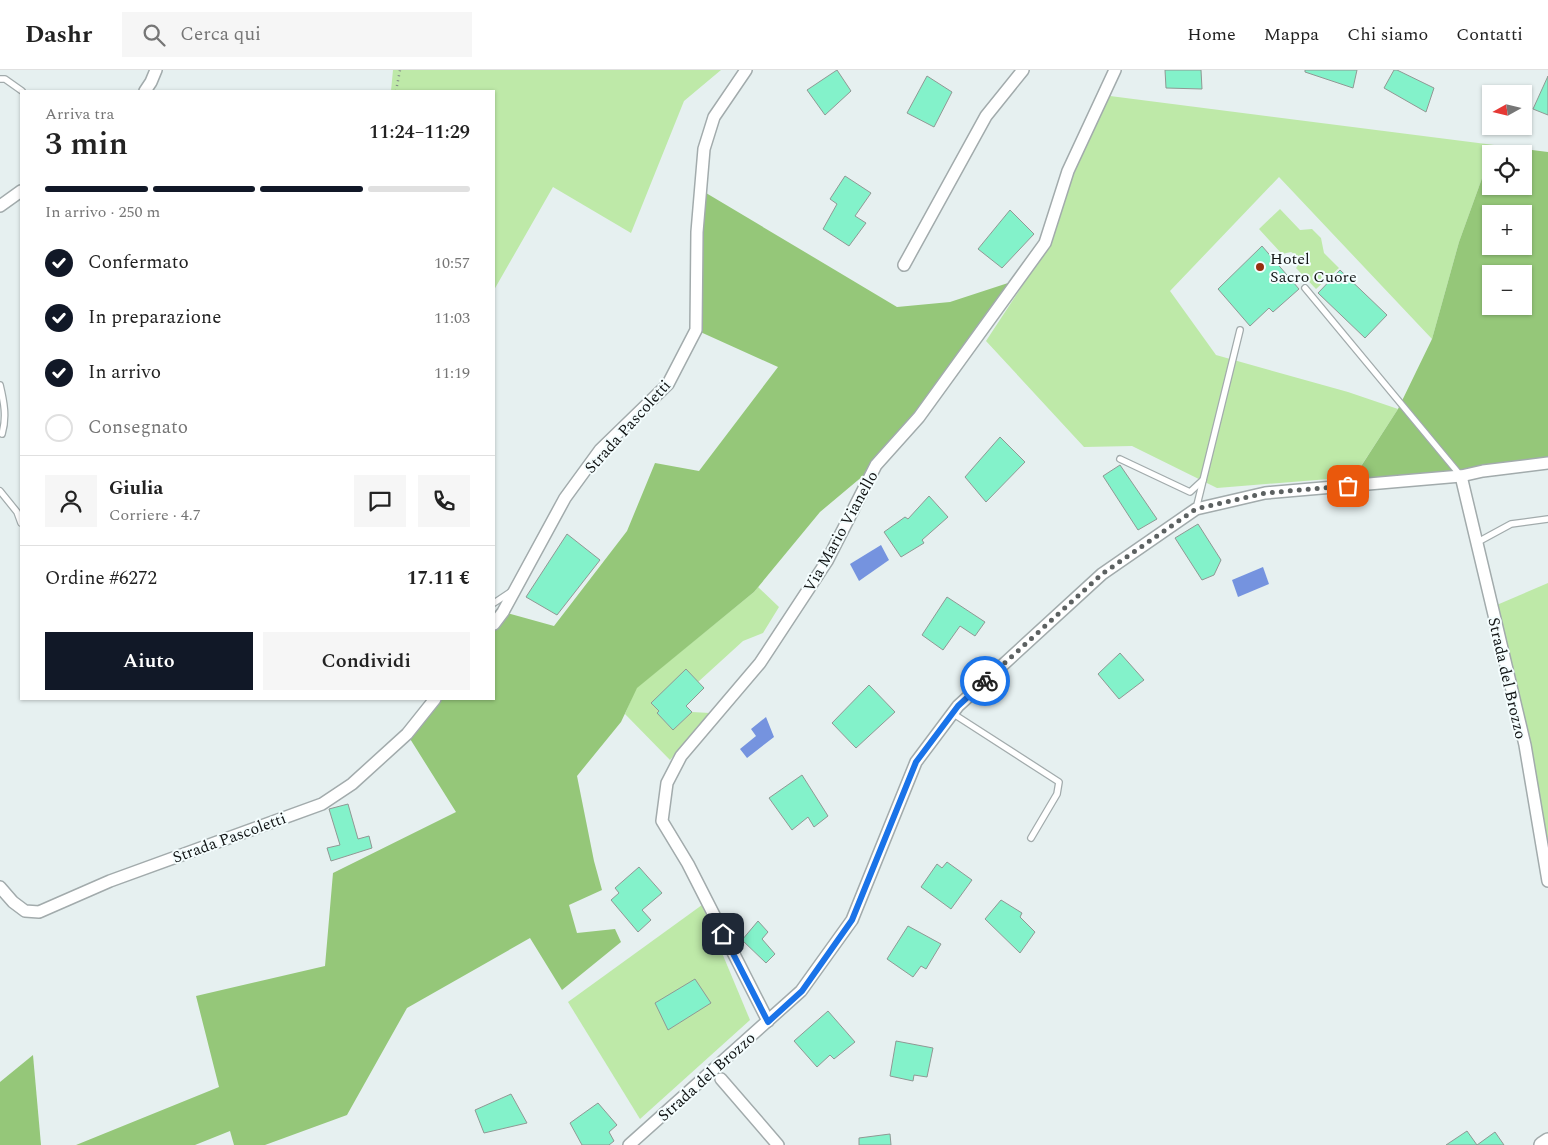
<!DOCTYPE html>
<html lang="it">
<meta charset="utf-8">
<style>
:root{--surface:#fff;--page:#f6f6f6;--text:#222;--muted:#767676;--line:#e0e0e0;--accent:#111827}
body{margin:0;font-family:Spectral,serif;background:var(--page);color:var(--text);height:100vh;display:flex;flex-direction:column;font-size:19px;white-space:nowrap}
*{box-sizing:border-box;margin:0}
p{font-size:16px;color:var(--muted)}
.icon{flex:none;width:28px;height:28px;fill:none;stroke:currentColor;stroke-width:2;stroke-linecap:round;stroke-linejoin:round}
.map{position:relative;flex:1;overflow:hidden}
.side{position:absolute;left:20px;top:20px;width:475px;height:610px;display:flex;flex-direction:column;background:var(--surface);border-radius:0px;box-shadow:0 1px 4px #0004}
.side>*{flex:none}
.needle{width:32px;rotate:262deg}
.controls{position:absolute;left:1482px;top:15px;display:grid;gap:10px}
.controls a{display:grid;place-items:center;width:50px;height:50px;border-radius:0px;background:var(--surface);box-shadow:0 1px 4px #0004;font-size:25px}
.pin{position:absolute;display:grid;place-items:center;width:42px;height:42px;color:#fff;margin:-21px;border-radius:10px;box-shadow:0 2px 8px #0006}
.courier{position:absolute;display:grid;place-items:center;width:50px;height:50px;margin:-25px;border:4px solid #1a73e8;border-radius:50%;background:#fff;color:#222;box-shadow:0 1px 6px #0007}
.headline em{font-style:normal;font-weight:600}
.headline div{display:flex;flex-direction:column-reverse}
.headline{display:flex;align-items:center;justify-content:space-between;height:85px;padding:0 25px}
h1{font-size:32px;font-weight:600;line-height:38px}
.bar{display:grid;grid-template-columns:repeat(4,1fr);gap:8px 5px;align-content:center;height:60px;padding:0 25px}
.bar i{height:6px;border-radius:4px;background:var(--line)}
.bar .selected{background:var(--accent)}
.bar p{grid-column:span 4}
.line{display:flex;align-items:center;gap:12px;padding:0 25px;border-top:1px solid var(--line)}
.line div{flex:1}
.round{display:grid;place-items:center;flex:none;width:52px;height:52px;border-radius:0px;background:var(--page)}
ol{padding:0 25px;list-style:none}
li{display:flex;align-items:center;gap:15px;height:55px}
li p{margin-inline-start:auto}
li .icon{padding:5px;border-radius:50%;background:var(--accent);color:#fff;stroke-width:4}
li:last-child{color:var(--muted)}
li i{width:28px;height:28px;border:2px solid var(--line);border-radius:50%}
.action{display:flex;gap:10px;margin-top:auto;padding:10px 25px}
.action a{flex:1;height:58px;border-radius:0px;background:var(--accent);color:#fff;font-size:20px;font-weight:600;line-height:58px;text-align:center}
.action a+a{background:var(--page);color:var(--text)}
header{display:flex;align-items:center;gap:30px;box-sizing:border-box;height:70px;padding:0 25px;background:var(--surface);border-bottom:1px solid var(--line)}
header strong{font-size:24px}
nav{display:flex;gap:28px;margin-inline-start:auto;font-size:18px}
.search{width:350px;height:45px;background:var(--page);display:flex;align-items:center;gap:12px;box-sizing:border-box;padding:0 18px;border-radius:0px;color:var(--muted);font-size:19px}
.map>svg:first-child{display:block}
.green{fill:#bee9a8}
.forest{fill:#95c779;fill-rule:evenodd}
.water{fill:#7593df}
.building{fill:#83f2ca;stroke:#909894}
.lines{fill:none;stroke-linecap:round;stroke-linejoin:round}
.service-casing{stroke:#a2abac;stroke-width:8}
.minor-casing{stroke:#a2abac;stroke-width:14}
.secondary-casing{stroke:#a2abac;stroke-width:18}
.path{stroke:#818787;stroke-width:2.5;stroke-dasharray:1 4;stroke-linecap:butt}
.service{stroke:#fff;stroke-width:5.5}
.minor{stroke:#fff;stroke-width:11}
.secondary{stroke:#fff;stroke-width:15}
.done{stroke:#5c6161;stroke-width:5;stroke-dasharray:0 9}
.route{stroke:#1a73e8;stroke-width:6}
.poi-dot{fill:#962f0f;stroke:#f4fdfe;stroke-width:2}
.labels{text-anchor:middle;stroke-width:4;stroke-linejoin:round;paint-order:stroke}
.poi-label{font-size:16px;fill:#111414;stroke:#f4fdfe;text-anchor:start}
.street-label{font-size:16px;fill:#111414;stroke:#f4fdfe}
</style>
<header>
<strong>Dashr</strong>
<div class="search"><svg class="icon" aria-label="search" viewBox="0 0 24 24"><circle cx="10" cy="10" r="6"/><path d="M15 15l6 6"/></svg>Cerca qui</div>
<nav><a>Home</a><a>Mappa</a><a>Chi siamo</a><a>Contatti</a></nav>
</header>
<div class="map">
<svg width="1548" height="1075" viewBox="0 0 1548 1075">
<rect width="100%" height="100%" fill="#e6f0f0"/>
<g class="green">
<path d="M393 0H721L684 31 631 163 553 117 494 220V21H391Z"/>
<path d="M1110 26 1494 75 1459 172 1432 269 1279 107 1170 221 1216 285 1348 322 1398 339 1354 407 1217 418 1132 376 1084 377 986 271 1049 175 1072 104Z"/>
<path d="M1280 139 1300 160 1312 159 1321 168 1324 183 1339 198 1316 219 1296 198 1299 194 1298 186 1291 182 1282 184 1259 159Z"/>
<path d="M1548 513V795L1492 537Z"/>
<path d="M758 517 779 537 763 563 743 571 698 612 686 599 657 643 673 660 692 642 710 643 670 690 625 644 636 618 754 522Z"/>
<path d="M702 835 750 950 640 1049 568 932Z"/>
</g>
<g class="forest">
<path d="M1494 75 1548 82V393L1349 415 1398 339 1432 269 1459 172ZM1491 84H1524V116H1491ZM1491 144H1524V176H1491ZM1491 204H1524V236H1491Z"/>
<path d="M701 120 897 237 950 232 1020 209 876 395 820 442 754 522 637 618 621 652 577 706 594 791 602 820 569 835 577 863 615 859 621 872 562 920 530 868 407 938 347 1045 265 1075H234L230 1061 195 1075H76L219 1017 196 926 325 896 333 803 456 742 407 664 435 629H494V554L503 542 554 556 627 461 655 393 699 401 778 297 696 260Z"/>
<path d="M33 985 41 1075H0V1012Z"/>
</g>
<g class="water">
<path d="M881 475 889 490 859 511 850 494Z"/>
<path d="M1263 497 1269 514 1238 527 1232 510Z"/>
<path d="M766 647 774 667 747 688 740 679 756 666 751 659Z"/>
</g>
<g class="building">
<path d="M837 0 851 21 825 45 807 20Z"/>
<path d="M1165 0H1201L1202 19 1166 18Z"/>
<path d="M1305 0H1357L1353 18 1305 2Z"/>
<path d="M1394 0H1397L1434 18 1426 42 1384 18Z"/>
<path d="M927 6 952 22 934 57 907 43Z"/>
<path d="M1548 6V45L1533 39Z"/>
<path d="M845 106 871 123 855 146 866 153 849 176 823 159 837 134 830 129Z"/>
<path d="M1010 140 1034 164 1002 198 978 179Z"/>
<path d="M1262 176 1299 219 1273 242 1269 238 1250 256 1218 219Z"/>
<path d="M1340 200 1387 245 1365 268 1318 223Z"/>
<path d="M1000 367 1025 392 986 432 965 407Z"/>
<path d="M1120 395 1157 449 1138 460 1103 406Z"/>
<path d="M929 426 948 447 922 470 924 473 901 487 884 462 905 447 908 449Z"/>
<path d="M1198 454 1221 490 1214 505 1202 510 1175 468Z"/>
<path d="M567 464 600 490 557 545 526 527Z"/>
<path d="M947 527 985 552 975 566 960 556 943 580 922 565Z"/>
<path d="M1120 583 1144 610 1119 629 1098 604Z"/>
<path d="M686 599 704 618 686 636 692 642 673 660 657 643 659 641 651 633Z"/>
<path d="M869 615 895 642 856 678 832 653Z"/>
<path d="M802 705 828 746 814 757 808 747 792 760 769 728Z"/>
<path d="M348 734 358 769 369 766 372 778 331 791 327 778 340 775 329 739Z"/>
<path d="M947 792 972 810 951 839 921 817 937 794 942 798Z"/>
<path d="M639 797 662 823 642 840 651 850 638 862 611 830 619 823 615 818Z"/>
<path d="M1001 830 1022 843 1020 847 1035 862 1020 883 985 849Z"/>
<path d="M758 851 768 862 762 869 775 884 766 893 742 870Z"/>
<path d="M908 856 941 874 926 899 921 896 913 907 887 889Z"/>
<path d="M695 909 711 933 668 960 655 933Z"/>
<path d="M828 941 855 972 834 989 830 985 817 997 794 971Z"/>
<path d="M896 971 933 978 927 1007 914 1005 913 1011 890 1006Z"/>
<path d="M511 1024 527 1053 484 1063 475 1040Z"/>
<path d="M598 1033 617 1055 609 1062 614 1071 609 1075H582L570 1053Z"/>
<path d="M1467 1061 1477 1075H1446Z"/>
<path d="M1495 1062 1504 1075H1477Z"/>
<path d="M890 1064 891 1075H859V1068Z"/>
</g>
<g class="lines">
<g class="service-casing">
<g id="service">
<path d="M0 9H5L22 21"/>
<path d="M1305 218 1461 406"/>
<path d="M0 315C4 332 7 347 2 364"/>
<path d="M1120 389 1190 422 1203 410"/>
<path d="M0 421 17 442 21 453"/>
<path d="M1196 439 1240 260"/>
<path d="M1476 473 1511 454 1548 449"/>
<path d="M494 533 512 521"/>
<path d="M952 643 1059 712 1057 724 1031 768"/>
</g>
</g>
<g class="minor-casing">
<g id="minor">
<path d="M145 21 151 12 156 0"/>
<path d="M0 136 21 121"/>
<path d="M904 195 986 46 1023 0"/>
<path d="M1461 406 1525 675 1548 811"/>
<path d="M494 554 503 542 565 428 600 380 668 314 696 260 697 162 704 79 714 47 746 0"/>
<path d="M0 817 13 832 25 841 39 842 110 811 322 734 352 714 407 664 435 629"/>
<path d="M768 951 688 794 662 751 667 713 681 686 760 593 827 491 876 395 919 347 1045 173 1068 101 1115 0"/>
<path d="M721 1009 778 1075"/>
<path d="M629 1075 801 921 852 850 916 692 958 636 1102 504 1196 439 1265 423 1461 406 1483 401 1548 393"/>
</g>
</g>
<g class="secondary-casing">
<path id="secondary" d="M1542 1075 1548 1071"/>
</g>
<path class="path" d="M396 21 400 0"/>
<use href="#service" class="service"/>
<use href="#minor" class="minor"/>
<use href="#secondary" class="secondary"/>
</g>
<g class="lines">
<path class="done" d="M985 611 1102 504 1196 439 1265 423 1348 416"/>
<path class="route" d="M723 864 768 952 802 921 852 850 916 692 958 636 985 611"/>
</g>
<circle class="poi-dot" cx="1260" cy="197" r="5"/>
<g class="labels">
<g class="poi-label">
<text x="1270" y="194">Hotel<tspan x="1270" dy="18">Sacro Cuore</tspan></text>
</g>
<g class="street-label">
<text transform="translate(627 356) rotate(-48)" y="6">Strada Pascoletti</text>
<text transform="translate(840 461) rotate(-61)" y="6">Via Mario Vianello</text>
<text transform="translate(1508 608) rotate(77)" y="6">Strada del Brozzo</text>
<text transform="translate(229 767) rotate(-20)" y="6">Strada Pascoletti</text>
<text transform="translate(706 1006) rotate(-42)" y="6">Strada del Brozzo</text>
</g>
</g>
</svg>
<div class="controls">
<a><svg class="needle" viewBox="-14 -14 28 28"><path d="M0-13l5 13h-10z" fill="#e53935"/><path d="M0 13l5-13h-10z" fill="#767676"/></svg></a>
<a><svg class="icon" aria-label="locate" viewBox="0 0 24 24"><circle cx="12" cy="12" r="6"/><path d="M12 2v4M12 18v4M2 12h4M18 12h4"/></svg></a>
<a>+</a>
<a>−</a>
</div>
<div class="pin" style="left:1348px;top:416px;background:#ea580c"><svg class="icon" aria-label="bag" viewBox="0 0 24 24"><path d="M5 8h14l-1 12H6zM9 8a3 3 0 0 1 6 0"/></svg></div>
<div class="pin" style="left:723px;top:864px;background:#1f2937"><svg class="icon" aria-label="home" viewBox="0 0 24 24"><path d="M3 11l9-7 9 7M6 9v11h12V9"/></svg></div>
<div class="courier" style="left:985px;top:611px"><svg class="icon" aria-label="bike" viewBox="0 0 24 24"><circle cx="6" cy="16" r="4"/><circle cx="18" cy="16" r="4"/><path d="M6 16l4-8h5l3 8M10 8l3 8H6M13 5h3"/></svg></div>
<section class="side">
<div class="headline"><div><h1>3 min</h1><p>Arriva tra</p></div><em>11:24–11:29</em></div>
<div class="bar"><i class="selected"></i><i class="selected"></i><i class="selected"></i><i></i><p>In arrivo · 250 m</p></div>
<ol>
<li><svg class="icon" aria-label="check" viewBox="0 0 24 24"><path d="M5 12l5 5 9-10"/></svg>Confermato<p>10:57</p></li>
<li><svg class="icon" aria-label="check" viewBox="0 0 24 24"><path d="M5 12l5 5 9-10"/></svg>In preparazione<p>11:03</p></li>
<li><svg class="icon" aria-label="check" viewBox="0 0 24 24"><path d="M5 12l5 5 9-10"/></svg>In arrivo<p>11:19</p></li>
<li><i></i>Consegnato</li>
</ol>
<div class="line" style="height:90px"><a class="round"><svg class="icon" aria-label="person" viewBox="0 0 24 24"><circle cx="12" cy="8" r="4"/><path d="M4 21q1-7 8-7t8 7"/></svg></a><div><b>Giulia</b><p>Corriere · 4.7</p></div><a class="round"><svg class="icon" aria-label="chat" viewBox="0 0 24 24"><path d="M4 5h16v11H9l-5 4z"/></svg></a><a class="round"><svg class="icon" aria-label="phone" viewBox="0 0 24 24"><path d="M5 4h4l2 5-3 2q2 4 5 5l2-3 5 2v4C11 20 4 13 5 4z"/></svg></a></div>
<div class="line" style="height:65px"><div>Ordine #6272</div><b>17.11 €</b></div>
<div class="action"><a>Aiuto</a><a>Condividi</a></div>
</section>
</div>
